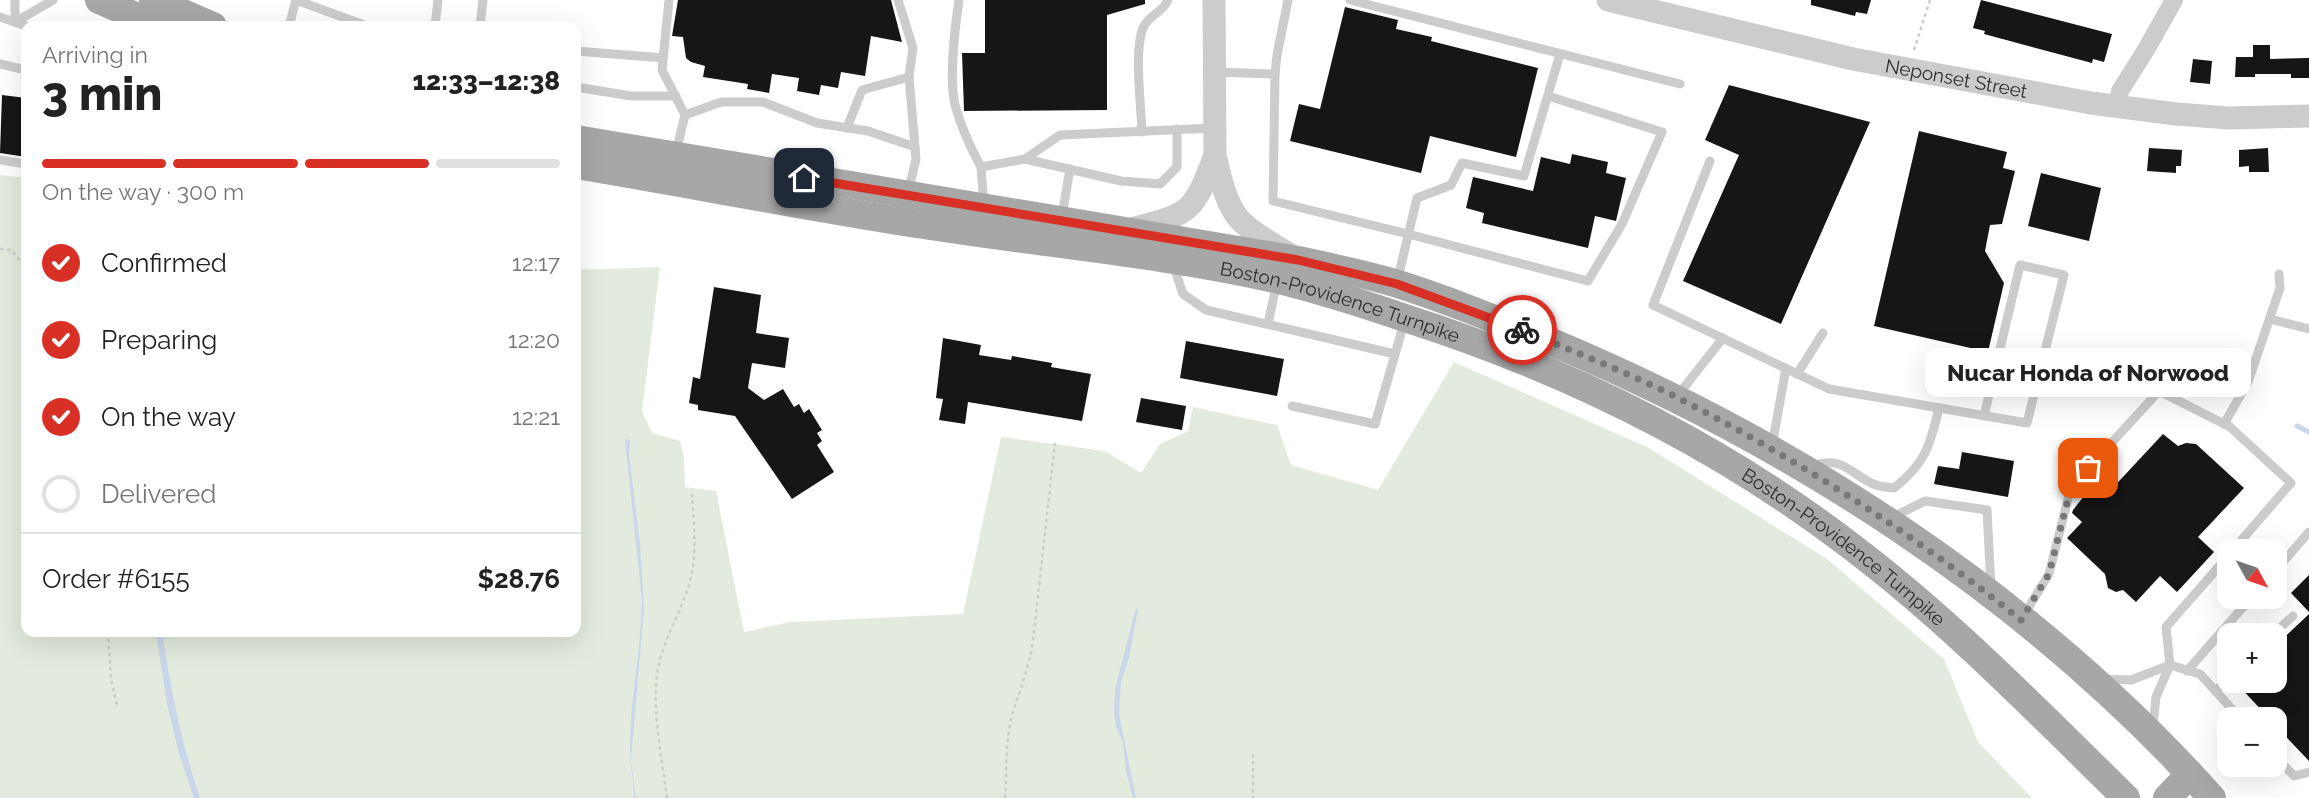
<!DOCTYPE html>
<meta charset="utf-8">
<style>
:root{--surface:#fff;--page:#f6f6f6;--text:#222;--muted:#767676;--line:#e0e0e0;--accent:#d93025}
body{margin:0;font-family:Raleway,sans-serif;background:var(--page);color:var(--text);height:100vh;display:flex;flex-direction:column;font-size:26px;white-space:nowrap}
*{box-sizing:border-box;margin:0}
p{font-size:23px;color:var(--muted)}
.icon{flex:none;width:38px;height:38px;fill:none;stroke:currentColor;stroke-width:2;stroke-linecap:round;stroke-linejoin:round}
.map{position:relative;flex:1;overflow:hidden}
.panel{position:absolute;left:21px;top:21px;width:560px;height:616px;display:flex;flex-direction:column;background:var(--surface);border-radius:14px;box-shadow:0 7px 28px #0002}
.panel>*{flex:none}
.needle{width:46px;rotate:130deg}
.buttons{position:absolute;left:2217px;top:539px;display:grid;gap:14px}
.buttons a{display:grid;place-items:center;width:70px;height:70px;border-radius:14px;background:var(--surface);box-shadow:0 7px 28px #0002;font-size:35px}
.pin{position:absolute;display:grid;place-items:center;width:60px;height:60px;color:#fff;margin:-30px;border-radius:14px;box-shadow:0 4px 10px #0006}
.courier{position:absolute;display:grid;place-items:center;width:70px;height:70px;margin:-35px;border:5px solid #d93025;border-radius:50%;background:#fff;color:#222;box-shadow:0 2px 9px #0007}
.bubble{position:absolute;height:49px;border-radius:14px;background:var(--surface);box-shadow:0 7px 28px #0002;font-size:23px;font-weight:800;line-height:49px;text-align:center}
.overview em{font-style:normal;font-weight:800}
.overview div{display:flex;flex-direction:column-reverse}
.overview{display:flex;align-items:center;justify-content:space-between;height:119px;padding:0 21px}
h1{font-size:46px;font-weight:800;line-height:52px}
.bar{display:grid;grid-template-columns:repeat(4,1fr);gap:10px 7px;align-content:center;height:84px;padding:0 21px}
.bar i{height:9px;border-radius:5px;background:var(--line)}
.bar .active{background:var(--accent)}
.bar p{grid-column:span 4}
.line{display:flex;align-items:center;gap:18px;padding:0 21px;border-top:2px solid var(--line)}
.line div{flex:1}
ol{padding:0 21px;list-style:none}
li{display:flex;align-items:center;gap:21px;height:77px}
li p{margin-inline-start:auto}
li .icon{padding:7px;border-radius:50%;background:var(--accent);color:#fff;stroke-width:4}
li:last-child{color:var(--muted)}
li i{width:38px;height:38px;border:4px solid var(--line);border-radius:50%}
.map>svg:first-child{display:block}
.green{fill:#e2ebdd}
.water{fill:#cad7ea}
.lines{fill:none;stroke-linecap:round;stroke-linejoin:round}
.stream{stroke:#cad7ea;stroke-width:5}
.building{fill:#161616}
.path{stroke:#ccc;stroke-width:2.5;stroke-dasharray:3.5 3.5;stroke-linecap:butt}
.service{stroke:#ccc;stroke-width:9}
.minor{stroke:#ccc;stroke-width:18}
.tertiary{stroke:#ccc;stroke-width:23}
.primary{stroke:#a7a7a7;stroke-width:28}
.done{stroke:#787878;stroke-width:7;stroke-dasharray:0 12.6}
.route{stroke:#d93025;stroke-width:9}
.labels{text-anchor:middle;stroke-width:7;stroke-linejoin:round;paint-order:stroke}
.street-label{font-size:19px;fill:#2f2f2f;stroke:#fff}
</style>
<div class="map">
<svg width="2309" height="798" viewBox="0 0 2309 798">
<rect width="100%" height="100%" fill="#fff"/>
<path class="green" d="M0 175 26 178V632H576V270L660 267 642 411 652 433 680 441 684 457 685 487 716 491 744 632 790 622 963 614 1001 437 1105 451 1141 473 1160 444 1188 431 1193 407 1277 425 1291 465 1378 490 1454 362 1649 448 1827 559 1944 659 1978 742 2032 798H0Z"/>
<g class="water">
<path d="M625 439 630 440 629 454 640 544 644 609 631 760 636 798H634C634 782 630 766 630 749 630 699 641 651 642 601Z"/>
<path d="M1136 608 1138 609 1129 658 1121 682 1119 714 1136 798H1133L1126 771 1123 742 1116 727 1114 712 1115 689Z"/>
<path d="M156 632H162C171 690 181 742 200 798H194L179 754 167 704Z"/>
</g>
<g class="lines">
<path class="stream" d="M2297 426 2309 432"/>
</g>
<g class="building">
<path d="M678 0H891L902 42 871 36 865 76 841 72 838 88 821 85 819 95 797 91 799 78 772 74 769 93 747 89 748 84 703 77 705 66 691 62 686 58 683 37 672 36Z"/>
<path d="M985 0H1145V4L1107 15V110L964 111 962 53H985Z"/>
<path d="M1811 0H1871L1867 14 1856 12 1855 16 1811 5Z"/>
<path d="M1981 0 2112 34 2104 62 2093 59 2092 63 1984 34 1985 31 1973 28Z"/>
<path d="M1345 7 1398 20 1396 29 1432 37 1431 41 1538 68 1516 157 1430 136 1421 173 1290 141 1299 104 1320 109Z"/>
<path d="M2253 45H2270V59L2309 58V78H2291V74H2255V77H2235L2236 57H2253Z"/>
<path d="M2193 59 2212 61 2210 84 2190 82Z"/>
<path d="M1729 85 1870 122 1781 324 1683 281 1739 155 1705 140Z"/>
<path d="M2 95 26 98V157L0 153Z"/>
<path d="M1919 131 2007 152 2003 168 2015 171 2002 224 1990 225 1985 251 2004 283 1988 352 1874 326Z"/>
<path d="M2149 148 2182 150 2181 166H2176V173L2147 171Z"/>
<path d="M2268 148 2269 172H2249V166L2239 167V150Z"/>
<path d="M1572 154 1608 162 1606 173 1626 178 1616 221 1595 216 1588 248 1482 223 1484 213 1466 208 1473 177 1533 191 1541 157 1570 164Z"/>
<path d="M2041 173 2101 188 2089 241 2028 226Z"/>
<path d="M714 287 761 295 756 333 789 338 785 368 752 363 748 388 764 400 783 389 794 407 799 404 804 413 809 409 822 430 817 433 822 441 817 445 834 472 792 499 735 416 698 410V405L689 403 693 377 700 379Z"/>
<path d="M943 338 981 345 979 355 1011 360 1012 356 1052 363 1051 367 1091 374 1082 421 968 402 965 424 939 420 943 399 936 398Z"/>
<path d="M1186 341 1284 359 1277 396 1180 378Z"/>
<path d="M1141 398 1186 406 1182 430 1136 422Z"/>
<path d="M2163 434 2178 446 2186 443 2196 444 2244 488 2198 537 2214 552 2177 592 2160 576 2136 602 2123 590 2116 592 2108 588 2105 574 2067 538 2082 522 2072 513 2073 510 2095 482 2107 494Z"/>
<path d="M1962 452 2014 461 2008 497 1934 484 1938 466 1959 469Z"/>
<path d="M2309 575V612L2291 593Z"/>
<path d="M2309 614V761L2275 725V719H2270L2235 682 2275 681V646Z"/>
</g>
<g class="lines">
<g class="path">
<path d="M1914 50 1930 0"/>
<path d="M0 249 11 250 26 267"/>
<path d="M108 632 111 679 117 705"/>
<path d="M1253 754V798"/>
<path d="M667 798C662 757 651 710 658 669 664 635 686 606 692 572 697 546 693 517 692 491"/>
<path d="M1005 798C1007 771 1005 742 1012 715 1020 690 1029 667 1033 641L1055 443"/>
</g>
<g class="service">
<path d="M669 0 662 70 685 115 676 152"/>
<path d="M898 0 913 48 909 77 916 159 908 193"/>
<path d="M959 0C955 27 949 79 955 105 961 127 970 147 981 167"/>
<path d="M1288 0 1277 55 1275 74 1273 201 1408 234 1588 281 1622 224 1662 132 1548 96"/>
<path d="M1350 0 1680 84"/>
<path d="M0 17 26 26"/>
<path d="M15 22 53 0"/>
<path d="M15 22V0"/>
<path d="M289 26 296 0 367 26"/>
<path d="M435 26 438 0"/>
<path d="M480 26 483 0"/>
<path d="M576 51 663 58"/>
<path d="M0 64 26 70"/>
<path d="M1215 72 1275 74"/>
<path d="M576 87 631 96H676"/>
<path d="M685 115 721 102H763L817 123 868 131 915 147"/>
<path d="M847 128 862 90 909 77"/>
<path d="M1142 132C1141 106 1134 50 1143 28 1148 15 1163 13 1168 0"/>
<path d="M1025 159 1121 181 1160 184 1177 167V129"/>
<path d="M0 160 26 164"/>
<path d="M1710 161 1653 305 1829 389 2027 423 2064 275 2020 265 1984 416"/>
<path d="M984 205 981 167 1025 159 1060 135 1214 128"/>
<path d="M1062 216 1070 169"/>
<path d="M1173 264 1183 294 1206 310 1395 354"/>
<path d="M1397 282 1417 198 1451 185 1462 163 1524 176 1560 54"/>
<path d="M2270 319 2309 329"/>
<path d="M1268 324 1277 281"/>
<path d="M1797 374 1823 333"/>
<path d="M1678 395 1723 338"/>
<path d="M1292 406 1375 424 1404 323"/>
<path d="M2224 424 2248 382 2280 288 2279 274"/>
<path d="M1772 446 1786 368"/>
<path d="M1813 466C1841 456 1848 471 1871 483 1878 487 1886 487 1894 488 1925 464 1930 446 1939 408"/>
<path d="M1891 518 1925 501 1987 510 1991 588"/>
<path d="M2275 571 2309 532"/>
<path d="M2024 615 2049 574 2071 487 2159 391 2230 427 2291 483 2232 551"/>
<path d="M2272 635 2293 616"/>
<path d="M2187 671 2252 597"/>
<path d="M2102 679 2131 680 2170 665 2200 674 2241 719"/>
<path d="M2215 691 2230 677"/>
<path d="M2153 726 2156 697 2170 665 2166 627 2230 554"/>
<path d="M2275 756 2294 776 2309 772"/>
</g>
<path class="minor" d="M2117 107 2120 91 2147 48 2174 0"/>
<g class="tertiary">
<path d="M1214 0 1215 155C1220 176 1225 202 1239 219 1254 235 1277 246 1295 258"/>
<path id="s1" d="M1608 0 1853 59 2091 103 2176 114 2229 118 2309 116"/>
<path d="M1128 230C1189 213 1192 217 1215 155"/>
</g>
<g class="primary">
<path d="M99 0 158 26"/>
<path d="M153 0 213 26"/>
<path d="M576 139 1298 260C1331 267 1365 274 1398 284 1449 300 1500 321 1549 341 1796 444 2033 598 2212 798"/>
<path id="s2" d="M576 165C689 184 803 206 917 224 1036 243 1158 253 1275 279 1321 290 1364 304 1408 319 1566 370 1719 445 1852 547 1951 622 2037 711 2126 798"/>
<path d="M2167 798 2190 774"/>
</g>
</g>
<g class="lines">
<path class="done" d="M1522 330C1574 352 1627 372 1678 398 1799 460 1915 535 2021 620L2049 574 2071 487 2088 468"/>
<path class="route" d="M804 178 1298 260 1397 284 1522 330"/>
</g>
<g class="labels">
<g class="street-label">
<text dy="7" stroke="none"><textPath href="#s1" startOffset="357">Neponset Street</textPath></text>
<text dy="7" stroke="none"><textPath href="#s2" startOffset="777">Boston-Providence Turnpike</textPath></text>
<text dy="7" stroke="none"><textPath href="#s2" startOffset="1342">Boston-Providence Turnpike</textPath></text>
</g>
</g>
</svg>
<div class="buttons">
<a><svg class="needle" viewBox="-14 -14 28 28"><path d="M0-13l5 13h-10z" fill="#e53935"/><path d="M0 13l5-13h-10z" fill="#767676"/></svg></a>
<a>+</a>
<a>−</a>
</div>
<div class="pin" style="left:2088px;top:468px;background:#ea580c"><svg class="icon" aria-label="bag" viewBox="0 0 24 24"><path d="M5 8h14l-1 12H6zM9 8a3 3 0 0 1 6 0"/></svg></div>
<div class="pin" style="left:804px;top:178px;background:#1f2937"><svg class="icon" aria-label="home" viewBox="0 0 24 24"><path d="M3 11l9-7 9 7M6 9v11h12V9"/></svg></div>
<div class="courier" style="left:1522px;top:330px"><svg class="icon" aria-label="bike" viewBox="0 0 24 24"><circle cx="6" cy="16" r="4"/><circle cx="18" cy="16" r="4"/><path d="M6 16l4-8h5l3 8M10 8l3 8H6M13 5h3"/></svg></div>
<div class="bubble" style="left:1925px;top:348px;width:326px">Nucar Honda of Norwood</div>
<section class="panel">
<div class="overview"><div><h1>3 min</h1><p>Arriving in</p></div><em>12:33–12:38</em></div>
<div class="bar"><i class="active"></i><i class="active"></i><i class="active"></i><i></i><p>On the way · 300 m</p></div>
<ol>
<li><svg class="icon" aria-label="check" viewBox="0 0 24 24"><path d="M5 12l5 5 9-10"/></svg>Confirmed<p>12:17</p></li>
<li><svg class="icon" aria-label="check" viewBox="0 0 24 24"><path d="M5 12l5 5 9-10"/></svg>Preparing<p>12:20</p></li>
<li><svg class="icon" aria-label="check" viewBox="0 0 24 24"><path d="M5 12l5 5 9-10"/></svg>On the way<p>12:21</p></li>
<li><i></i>Delivered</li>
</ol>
<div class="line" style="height:91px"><div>Order #6155</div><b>$28.76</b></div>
</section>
</div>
